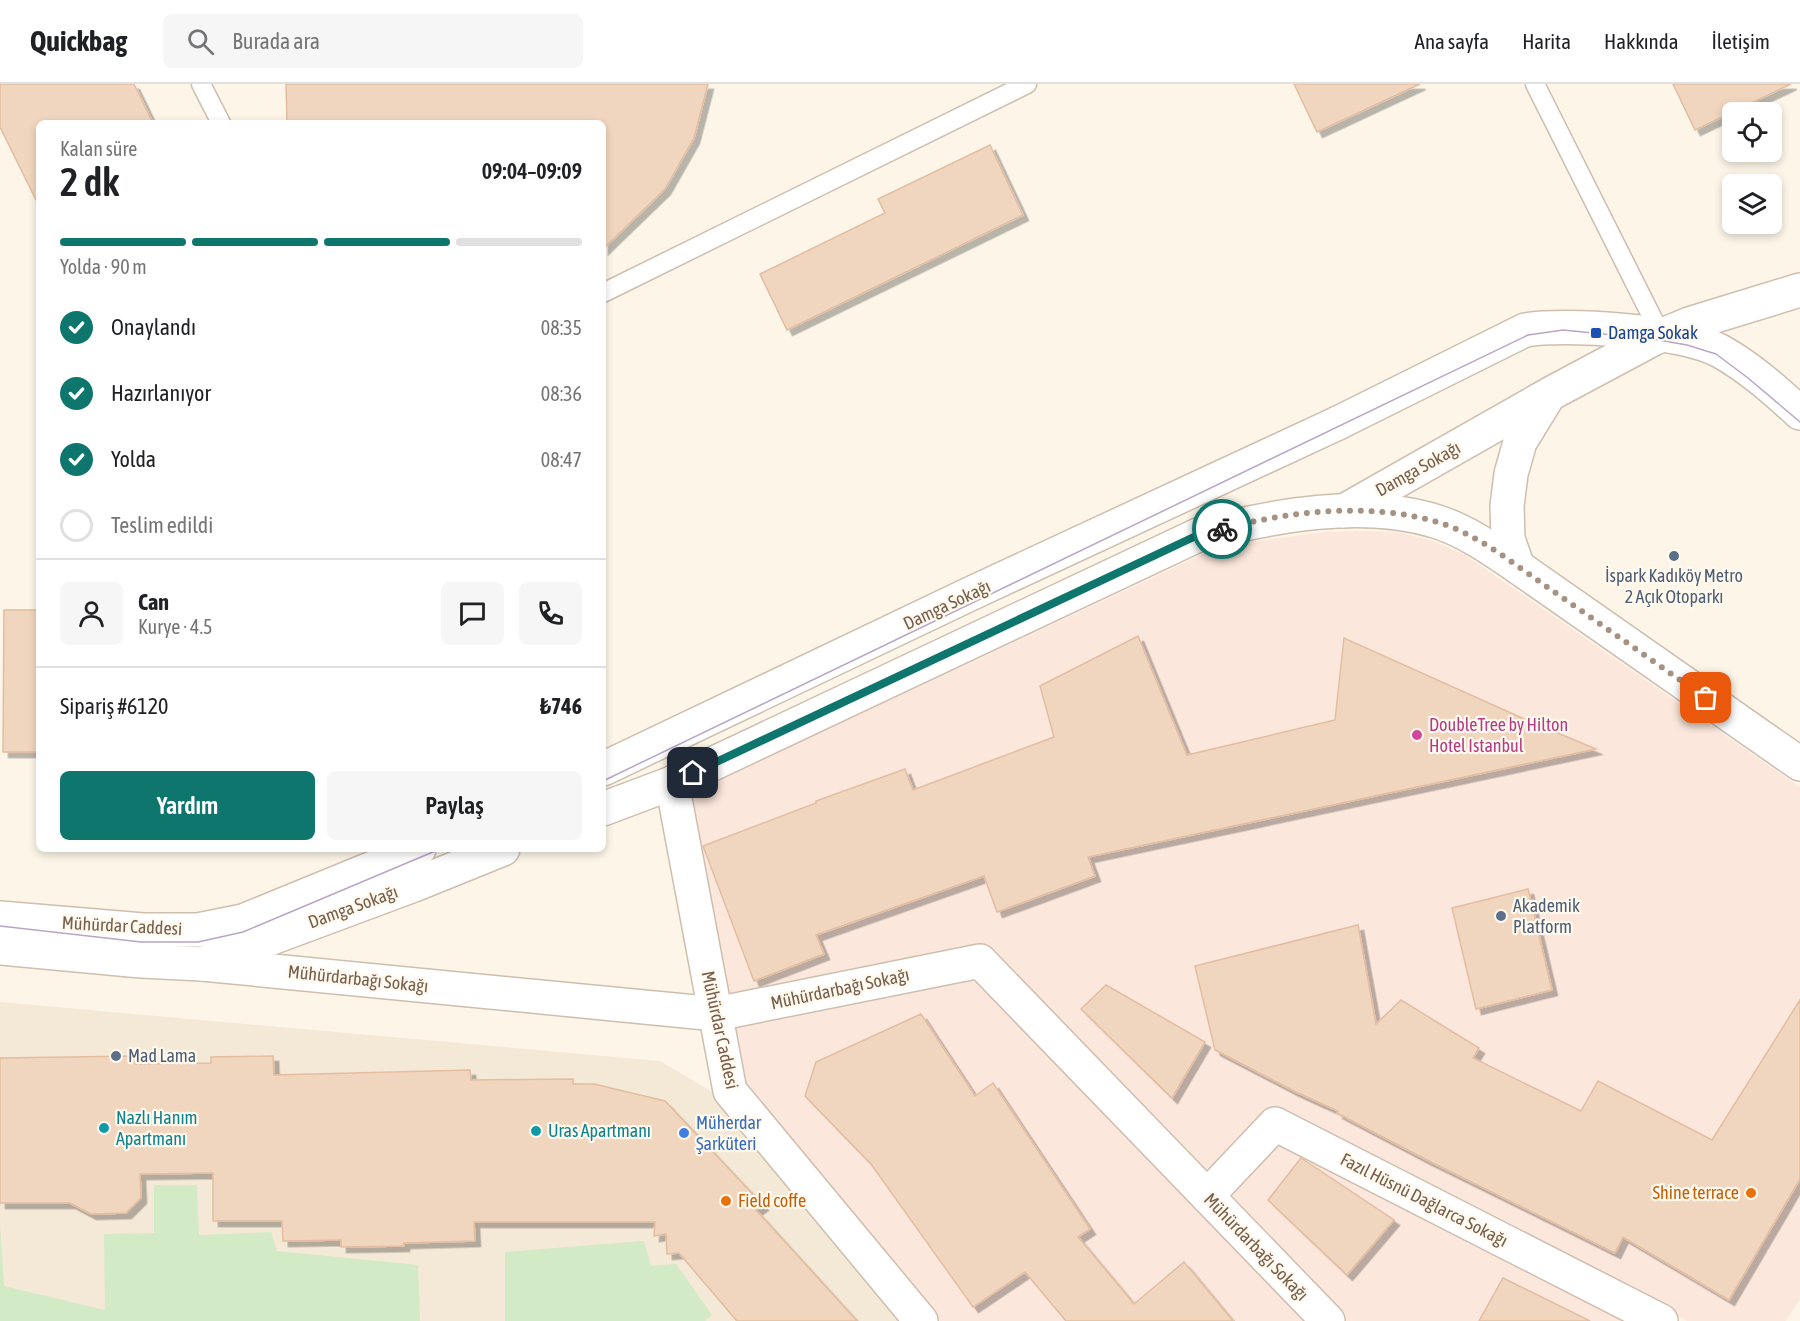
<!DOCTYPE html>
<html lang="tr">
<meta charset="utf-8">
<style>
:root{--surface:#fff;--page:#f6f6f6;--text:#202124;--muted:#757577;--line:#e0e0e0;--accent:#0f766e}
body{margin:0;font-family:"Asap Condensed",sans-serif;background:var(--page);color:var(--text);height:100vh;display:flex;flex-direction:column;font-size:22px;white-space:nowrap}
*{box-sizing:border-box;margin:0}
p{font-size:20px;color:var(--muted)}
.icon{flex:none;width:33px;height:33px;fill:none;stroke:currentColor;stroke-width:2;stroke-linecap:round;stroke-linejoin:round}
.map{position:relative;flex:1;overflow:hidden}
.side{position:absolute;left:36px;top:36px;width:570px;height:732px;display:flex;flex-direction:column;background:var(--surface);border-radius:9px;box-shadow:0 3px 9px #0003}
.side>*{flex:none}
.tools{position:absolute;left:1722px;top:18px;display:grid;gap:12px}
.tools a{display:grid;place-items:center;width:60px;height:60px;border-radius:9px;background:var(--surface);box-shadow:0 3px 9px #0003;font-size:30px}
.pin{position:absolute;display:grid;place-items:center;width:51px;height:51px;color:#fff;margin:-26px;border-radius:12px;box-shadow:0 3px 9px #0006}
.courier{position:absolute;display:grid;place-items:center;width:60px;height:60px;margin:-30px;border:4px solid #0f766e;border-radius:50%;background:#fff;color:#222;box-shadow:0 2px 8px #0007}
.summary em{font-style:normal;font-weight:600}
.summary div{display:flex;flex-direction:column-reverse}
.summary{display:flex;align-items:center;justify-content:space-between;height:102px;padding:0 24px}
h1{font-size:39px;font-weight:600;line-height:45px}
.bar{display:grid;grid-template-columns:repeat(4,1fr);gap:9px 6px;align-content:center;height:72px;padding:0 24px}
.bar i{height:8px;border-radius:4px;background:var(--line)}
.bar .active{background:var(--accent)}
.bar p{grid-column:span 4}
.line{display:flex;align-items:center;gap:15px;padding:0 24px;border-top:2px solid var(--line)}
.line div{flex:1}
.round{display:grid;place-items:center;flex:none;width:63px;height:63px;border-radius:9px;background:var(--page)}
ol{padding:0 24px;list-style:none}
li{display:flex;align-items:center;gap:18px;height:66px}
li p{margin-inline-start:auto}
li .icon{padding:6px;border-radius:50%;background:var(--accent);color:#fff;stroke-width:4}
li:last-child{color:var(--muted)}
li i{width:33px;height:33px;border:3px solid var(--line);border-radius:50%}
.button{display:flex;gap:12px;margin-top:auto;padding:12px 24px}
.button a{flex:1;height:69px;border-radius:9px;background:var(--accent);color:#fff;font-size:24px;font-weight:600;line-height:69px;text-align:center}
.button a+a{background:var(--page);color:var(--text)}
header{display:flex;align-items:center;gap:36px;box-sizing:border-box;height:84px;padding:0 30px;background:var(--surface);border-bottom:2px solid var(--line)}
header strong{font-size:28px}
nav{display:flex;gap:33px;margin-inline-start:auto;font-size:21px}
.search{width:420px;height:54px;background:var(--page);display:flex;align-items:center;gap:15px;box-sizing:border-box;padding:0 21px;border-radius:9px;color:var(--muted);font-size:22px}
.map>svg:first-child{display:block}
.residential{fill:#f4e8d6}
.commercial{fill:#fce7dc}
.green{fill:#d3eac6}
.building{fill:#f1d6bf;stroke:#e4bda0;stroke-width:1.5;filter:url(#shadow)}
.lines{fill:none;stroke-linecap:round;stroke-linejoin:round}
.service-casing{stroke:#cebeae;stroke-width:21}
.minor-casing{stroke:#cebeae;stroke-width:36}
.tertiary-casing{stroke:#cebeae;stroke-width:36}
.service{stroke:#fff;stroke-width:18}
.minor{stroke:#fff;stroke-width:33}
.tertiary{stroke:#fff;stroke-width:33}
.tram{stroke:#b9a5c7;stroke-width:1.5}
.done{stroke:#a59283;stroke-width:6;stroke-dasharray:0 10.8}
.route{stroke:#0f766e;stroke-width:8}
.transit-dot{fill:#1a4fb4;stroke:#fff9ee;stroke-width:2}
.service-dot{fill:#5c6f8a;stroke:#fff9ee;stroke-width:2}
.hotel-dot{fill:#d1479c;stroke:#fff9ee;stroke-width:2}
.culture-dot{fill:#0f9aa8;stroke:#fff9ee;stroke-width:2}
.shop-dot{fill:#3f7fe0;stroke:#fff9ee;stroke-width:2}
.food-dot{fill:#e8710a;stroke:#fff9ee;stroke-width:2}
.labels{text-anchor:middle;stroke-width:4.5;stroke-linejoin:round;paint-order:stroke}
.transit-label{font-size:18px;fill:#164399;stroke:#fff9ee;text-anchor:start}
.street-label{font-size:18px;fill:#765d4c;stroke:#fff9ee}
.service-label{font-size:18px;fill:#4e5e75;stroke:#fff9ee;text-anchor:start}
.hotel-label{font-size:18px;fill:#b23c85;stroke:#fff9ee;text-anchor:start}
.culture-label{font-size:18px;fill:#0d838f;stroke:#fff9ee;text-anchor:start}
.shop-label{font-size:18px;fill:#366cbe;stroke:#fff9ee;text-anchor:start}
.food-label{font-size:18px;fill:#c56008;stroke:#fff9ee;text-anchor:end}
</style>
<header>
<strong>Quickbag</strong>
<div class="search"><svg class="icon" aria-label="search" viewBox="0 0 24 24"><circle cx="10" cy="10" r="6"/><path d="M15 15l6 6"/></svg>Burada ara</div>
<nav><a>Ana sayfa</a><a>Harita</a><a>Hakkında</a><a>İletişim</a></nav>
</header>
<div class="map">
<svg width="1800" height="1237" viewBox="0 0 1800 1237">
<defs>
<filter id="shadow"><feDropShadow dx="5.5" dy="5.5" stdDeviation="0" flood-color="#0004"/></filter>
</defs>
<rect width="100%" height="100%" fill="#fcf5e8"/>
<path class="residential" d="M0 918 660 977 719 1012 905 1237H0Z"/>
<g class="commercial">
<path d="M1357 447 1397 448 1433 457 1465 471 1800 703V1215L1786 1237H1687L1278 1028 1207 1094 989 869 725 916 688 711 1203 470 1251 458 1323 448Z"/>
<path d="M977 890 1311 1237H936L741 1001 731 940Z"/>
<path d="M1278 1055 1634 1237H1345L1223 1112Z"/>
</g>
<g class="green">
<path d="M154 1101H197L199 1151 271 1148 277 1167 418 1181 420 1237H0V1141L4 1202 105 1226 104 1150 154 1149Z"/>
<path d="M644 1157 651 1182 676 1180 712 1231 705 1237H505V1168Z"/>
</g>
<g class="building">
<path d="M0 0H134L153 39H39V122L0 43Z"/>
<path d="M286 0H708L694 54 665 105 603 165V39H287Z"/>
<path d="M1294 0H1420L1317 48Z"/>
<path d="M1673 0H1791L1695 46Z"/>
<path d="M990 61 1023 131 787 246 760 190 885 129 878 115Z"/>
<path d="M4 526H39V668H3Z"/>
<path d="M1138 552 1187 671 1335 636 1344 554 1522 634 1596 665 1088 773 1095 792 997 828 984 792 816 851 824 870 754 897 703 762 816 719V717L905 685 913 706 1054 653 1040 602Z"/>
<path d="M1528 805 1552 906 1476 925 1452 824Z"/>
<path d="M1358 841 1376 940 1401 916 1479 964 1473 974 1581 1027 1598 997 1712 1056 1800 916V1095L1729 1216 1623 1153 1615 1169 1425 1075 1337 1029 1338 1027 1294 1007 1215 966 1195 882Z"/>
<path d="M1106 901 1205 958 1172 1014 1081 925Z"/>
<path d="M921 930 975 1012 993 999 1090 1145 1078 1153 1134 1220 1184 1178 1233 1237H1066L1025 1188 973 1223 871 1080 805 1012 816 978Z"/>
<path d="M135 972V980L211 979V973L273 972 274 991 470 986 471 996 573 995V1000H594L665 1017 763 1121 756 1126 857 1237H737L679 1169 667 1170 666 1150 654 1152 655 1138H474L475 1157 404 1159V1162L341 1163V1156L283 1157 282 1137H213V1089L140 1090 141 1114 126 1129 91 1130 70 1119H0V974Z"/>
<path d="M1301 1074 1394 1136 1347 1191 1268 1116Z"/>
<path d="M1503 1194 1590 1237H1479Z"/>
</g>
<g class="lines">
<g class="service-casing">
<g id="service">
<path d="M201 0 221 39"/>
<path d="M1535 0 1661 251"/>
<path d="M603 209 1027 0"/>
</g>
</g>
<g class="minor-casing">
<g id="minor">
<path d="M1338 339 1525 246C1567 239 1682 247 1720 267 1749 283 1776 307 1800 329"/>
<path d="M1344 427 1550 310 1653 255 1689 240 1800 206"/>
<path d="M1518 483 1508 455 1507 422 1511 390 1520 358 1547 314"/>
<path d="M672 699 730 1007 921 1237"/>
<path d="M202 880 716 930 980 877 1328 1237"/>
<path d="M1207 1112 1275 1040 1661 1237"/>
</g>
</g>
<g class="tertiary-casing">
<g id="tertiary">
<path d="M603 685 972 509 1338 339"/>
<path d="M603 725 672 699 1198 451C1272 432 1364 414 1438 438 1468 448 1493 466 1518 483L1800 680"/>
<path d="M0 834 143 846H198L243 837 419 765"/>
<path d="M0 864 141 877 202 880 414 801 503 765"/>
</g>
</g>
<use href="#service" class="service"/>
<use href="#minor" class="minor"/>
<use href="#tertiary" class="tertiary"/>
<g class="tram">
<path d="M603 697 1528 251 1563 246 1653 255 1687 261 1716 270 1748 294 1800 338"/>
<path d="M0 842 141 858H198L243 848 440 765"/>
</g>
</g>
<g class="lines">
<path class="done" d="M1222 445C1290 427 1369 418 1437 438 1478 450 1515 481 1550 505 1602 541 1654 578 1706 614"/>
<path class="route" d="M693 689 1198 451 1222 445"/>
</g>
<rect class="transit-dot" x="1590" y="243" width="12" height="12" rx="3"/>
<g class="service-dot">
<circle cx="1674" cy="472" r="6"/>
<circle cx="1501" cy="832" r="6"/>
<circle cx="116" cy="972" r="6"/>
</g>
<circle class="hotel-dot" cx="1417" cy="651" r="6"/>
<g class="culture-dot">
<circle cx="104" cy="1044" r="6"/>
<circle cx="536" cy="1047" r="6"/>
</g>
<circle class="shop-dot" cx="684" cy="1049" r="6"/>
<g class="food-dot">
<circle cx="1751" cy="1109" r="6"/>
<circle cx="726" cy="1117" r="6"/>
</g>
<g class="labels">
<g class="transit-label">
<text x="1608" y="255">Damga Sokak</text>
</g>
<g class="street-label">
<text transform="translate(1418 385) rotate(-29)" y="6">Damga Sokağı</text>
<text transform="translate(947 521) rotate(-25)" y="6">Damga Sokağı</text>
<text transform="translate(353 823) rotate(-20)" y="6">Damga Sokağı</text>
<text transform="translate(122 842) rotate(3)" y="6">Mühürdar Caddesi</text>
<text transform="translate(358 895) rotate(6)" y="6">Mühürdarbağı Sokağı</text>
<text transform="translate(840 905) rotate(-12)" y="6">Mühürdarbağı Sokağı</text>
<text transform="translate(720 946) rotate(78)" y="6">Mühürdar Caddesi</text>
<text transform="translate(1424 1116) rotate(27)" y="6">Fazıl Hüsnü Dağlarca Sokağı</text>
<text transform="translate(1256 1163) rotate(46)" y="6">Mühürdarbağı Sokağı</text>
</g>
<g class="service-label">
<text x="1674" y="498" text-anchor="middle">İspark Kadıköy Metro<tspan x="1674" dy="21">2 Açık Otoparkı</tspan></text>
<text x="1513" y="828">Akademik<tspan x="1513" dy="21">Platform</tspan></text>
<text x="128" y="978">Mad Lama</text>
</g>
<g class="hotel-label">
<text x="1429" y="647">DoubleTree by Hilton<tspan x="1429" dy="21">Hotel Istanbul</tspan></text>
</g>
<g class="culture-label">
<text x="116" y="1040">Nazlı Hanım<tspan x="116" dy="21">Apartmanı</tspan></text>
<text x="548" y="1053">Uras Apartmanı</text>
</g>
<g class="shop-label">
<text x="696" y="1045">Müherdar<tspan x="696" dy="21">Şarküteri</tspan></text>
</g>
<g class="food-label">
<text x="1739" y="1115">Shine terrace</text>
<text x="738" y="1123" text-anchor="start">Field coffe</text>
</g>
</g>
</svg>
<div class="tools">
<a><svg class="icon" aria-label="locate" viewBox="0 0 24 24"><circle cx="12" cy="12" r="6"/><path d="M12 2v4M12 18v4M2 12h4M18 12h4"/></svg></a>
<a><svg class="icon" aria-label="layers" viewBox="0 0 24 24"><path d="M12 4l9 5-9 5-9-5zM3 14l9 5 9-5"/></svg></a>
</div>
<div class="pin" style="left:1706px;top:614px;background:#ea580c"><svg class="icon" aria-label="bag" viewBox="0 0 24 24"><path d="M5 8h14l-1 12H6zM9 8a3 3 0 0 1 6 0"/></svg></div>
<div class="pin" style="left:693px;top:689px;background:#1f2937"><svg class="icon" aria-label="home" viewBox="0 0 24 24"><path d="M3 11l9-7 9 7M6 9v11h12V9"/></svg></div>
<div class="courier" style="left:1222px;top:445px"><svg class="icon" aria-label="bike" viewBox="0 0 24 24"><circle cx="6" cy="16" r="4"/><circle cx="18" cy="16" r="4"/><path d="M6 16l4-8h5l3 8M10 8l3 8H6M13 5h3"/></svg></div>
<section class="side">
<div class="summary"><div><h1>2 dk</h1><p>Kalan süre</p></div><em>09:04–09:09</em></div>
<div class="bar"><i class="active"></i><i class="active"></i><i class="active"></i><i></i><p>Yolda · 90 m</p></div>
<ol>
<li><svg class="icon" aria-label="check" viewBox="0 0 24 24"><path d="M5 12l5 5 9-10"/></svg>Onaylandı<p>08:35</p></li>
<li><svg class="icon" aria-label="check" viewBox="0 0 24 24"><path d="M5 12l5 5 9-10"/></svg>Hazırlanıyor<p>08:36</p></li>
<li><svg class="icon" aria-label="check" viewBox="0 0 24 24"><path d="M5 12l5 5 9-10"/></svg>Yolda<p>08:47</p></li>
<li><i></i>Teslim edildi</li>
</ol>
<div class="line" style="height:108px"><a class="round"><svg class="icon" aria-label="person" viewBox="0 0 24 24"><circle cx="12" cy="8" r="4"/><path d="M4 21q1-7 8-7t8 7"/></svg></a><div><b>Can</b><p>Kurye · 4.5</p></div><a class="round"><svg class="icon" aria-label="chat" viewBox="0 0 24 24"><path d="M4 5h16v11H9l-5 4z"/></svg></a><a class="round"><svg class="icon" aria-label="phone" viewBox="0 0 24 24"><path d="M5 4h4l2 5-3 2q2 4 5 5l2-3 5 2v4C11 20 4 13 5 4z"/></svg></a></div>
<div class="line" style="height:78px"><div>Sipariş #6120</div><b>₺746</b></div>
<div class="button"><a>Yardım</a><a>Paylaş</a></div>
</section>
</div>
